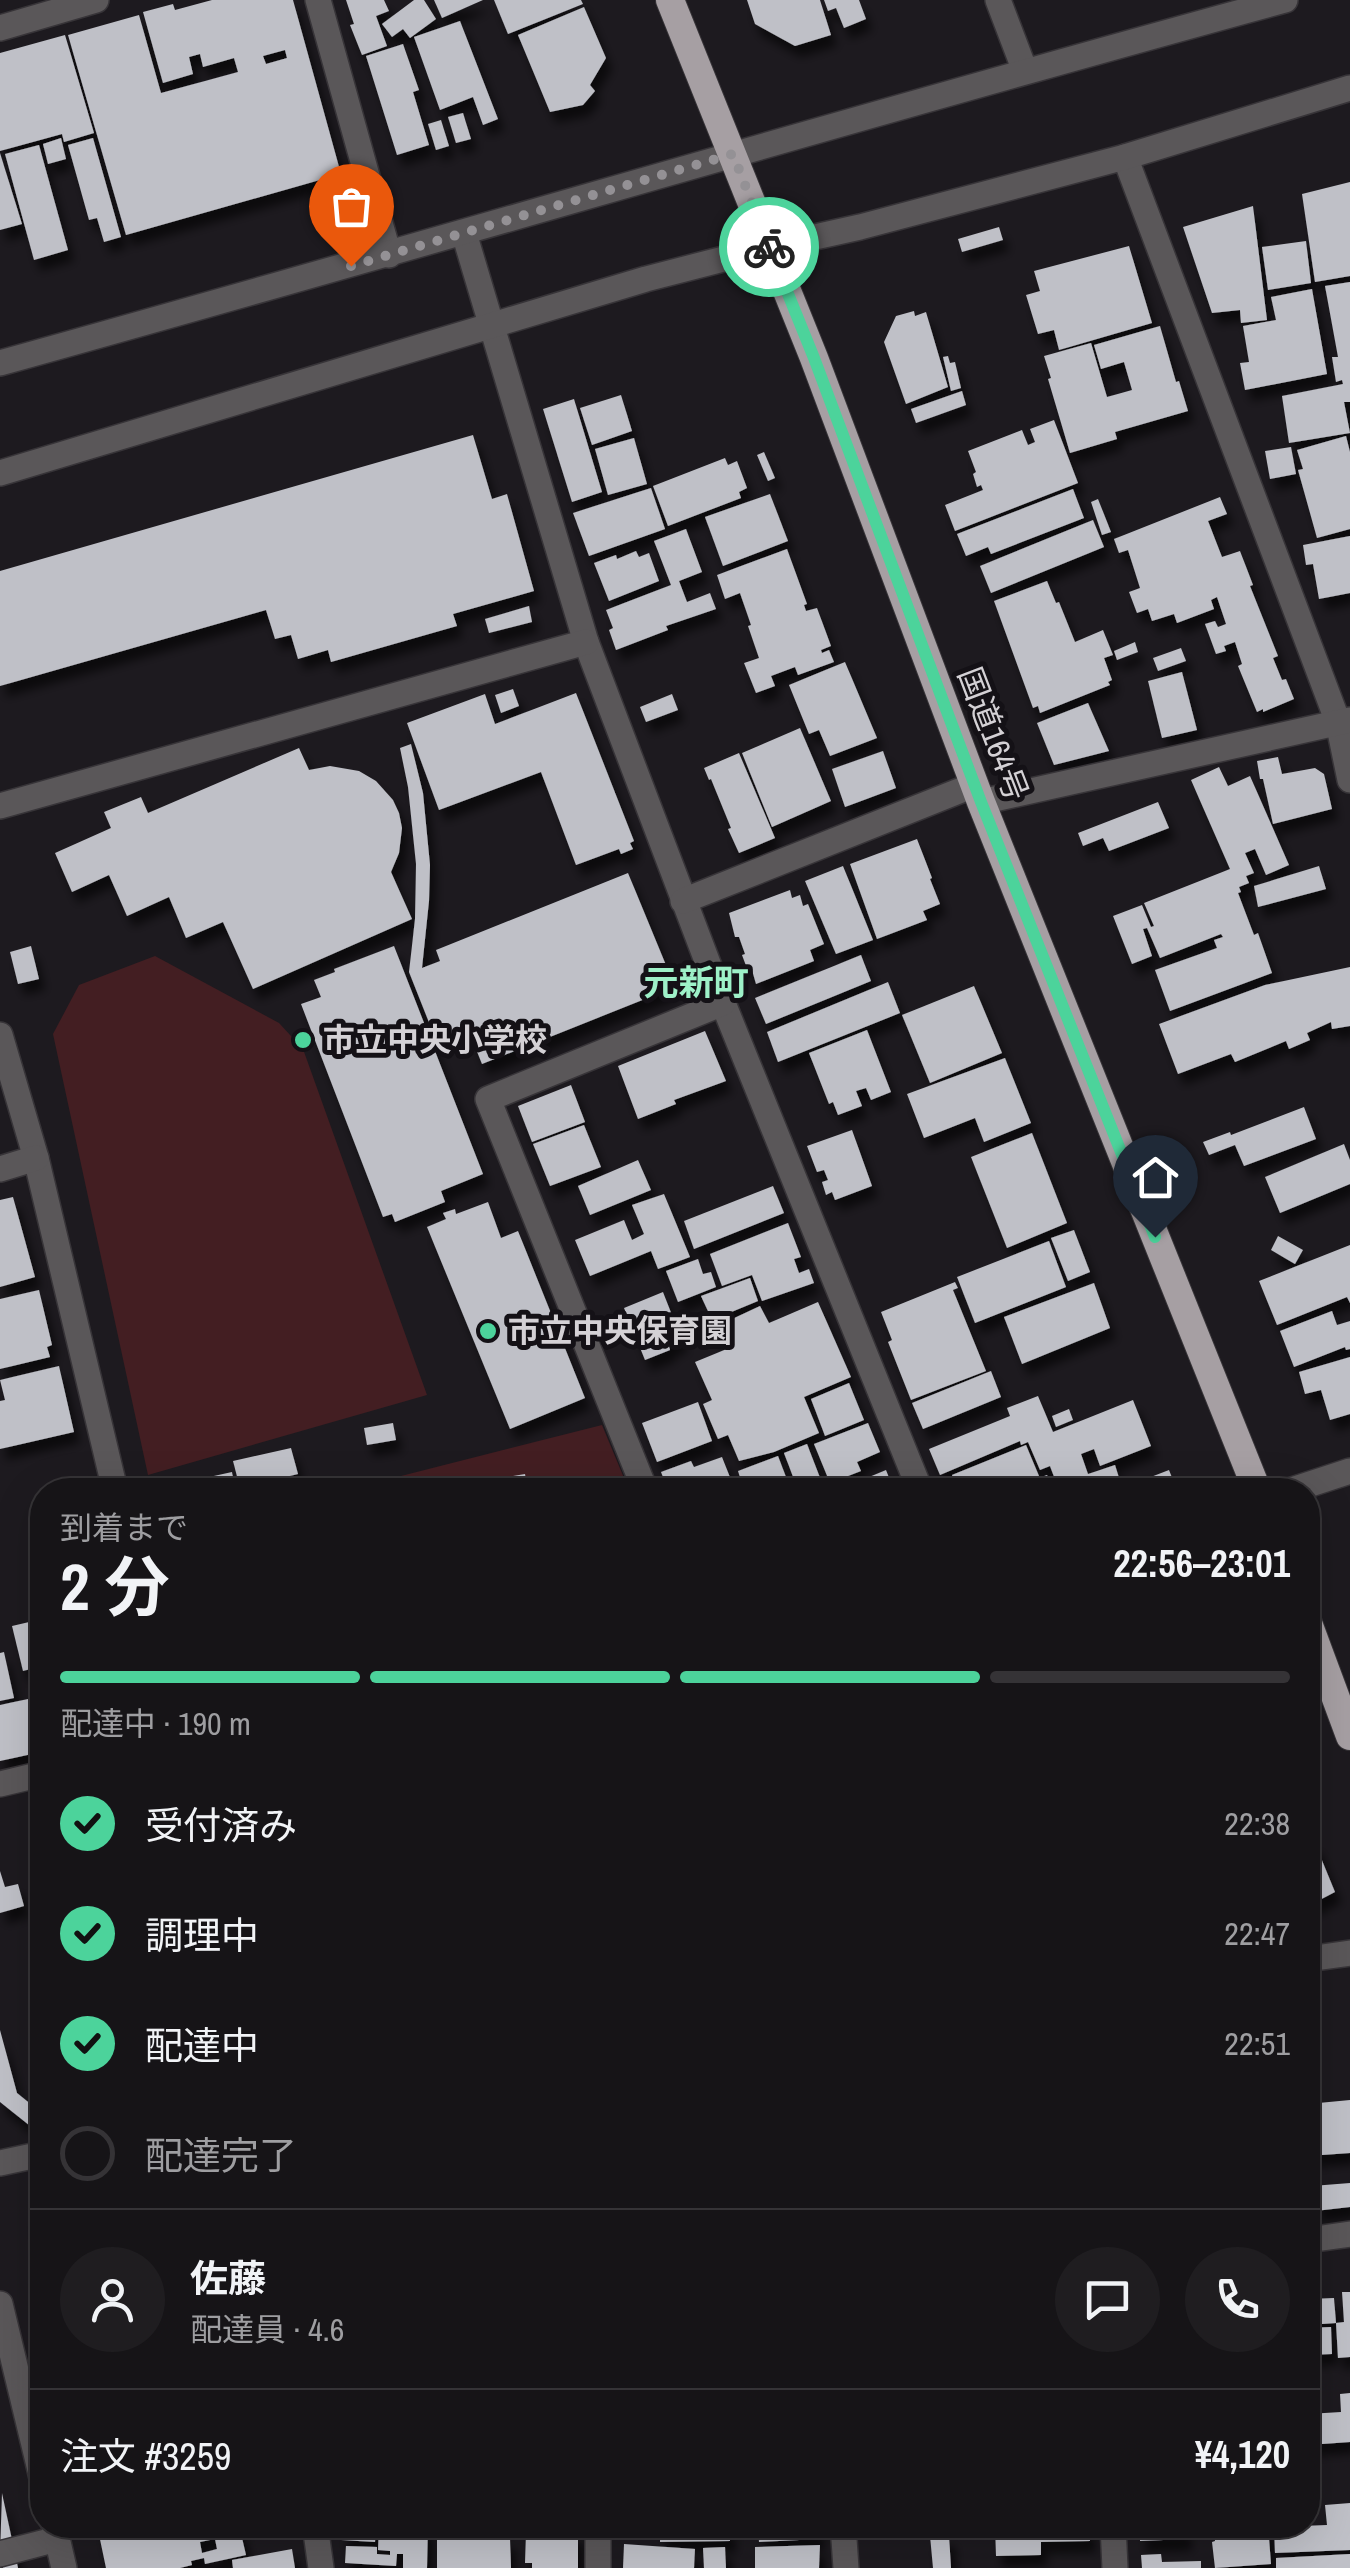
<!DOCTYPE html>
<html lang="ja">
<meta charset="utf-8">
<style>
:root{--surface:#161417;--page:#1f1d20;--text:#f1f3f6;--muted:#9e9ea1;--line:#353336;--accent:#4cd39b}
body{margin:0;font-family:"Archivo Narrow","Noto Sans JP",sans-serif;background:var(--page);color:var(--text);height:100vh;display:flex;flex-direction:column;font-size:38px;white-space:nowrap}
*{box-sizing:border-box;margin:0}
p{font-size:32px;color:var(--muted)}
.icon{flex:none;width:55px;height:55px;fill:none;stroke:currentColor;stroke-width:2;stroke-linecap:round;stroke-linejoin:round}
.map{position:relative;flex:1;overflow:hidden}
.sheet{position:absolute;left:30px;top:1478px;width:1290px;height:1060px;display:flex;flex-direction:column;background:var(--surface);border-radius:40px;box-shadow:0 10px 40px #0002,0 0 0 2px var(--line)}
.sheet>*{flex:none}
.pin{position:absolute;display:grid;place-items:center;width:85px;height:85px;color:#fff;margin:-102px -42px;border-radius:50% 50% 50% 0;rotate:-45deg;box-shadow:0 0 10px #0007}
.pin .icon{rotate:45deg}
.courier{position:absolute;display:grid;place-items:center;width:100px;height:100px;margin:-50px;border:8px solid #4cd39b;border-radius:50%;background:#fff;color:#222;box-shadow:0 2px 12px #0007}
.head em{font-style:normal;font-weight:700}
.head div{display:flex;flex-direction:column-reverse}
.head{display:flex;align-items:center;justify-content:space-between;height:170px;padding:0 30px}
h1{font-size:65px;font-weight:700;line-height:75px}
.bar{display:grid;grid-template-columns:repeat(4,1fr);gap:15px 10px;align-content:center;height:120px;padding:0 30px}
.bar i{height:12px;border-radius:8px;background:var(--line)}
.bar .selected{background:var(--accent)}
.bar p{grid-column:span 4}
.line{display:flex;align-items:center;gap:25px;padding:0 30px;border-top:2px solid var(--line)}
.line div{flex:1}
.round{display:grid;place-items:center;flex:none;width:105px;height:105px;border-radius:52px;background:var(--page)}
ol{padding:0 30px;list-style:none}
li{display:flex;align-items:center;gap:30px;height:110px}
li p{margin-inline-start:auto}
li .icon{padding:10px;border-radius:50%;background:var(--accent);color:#111;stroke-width:4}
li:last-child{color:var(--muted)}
li i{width:55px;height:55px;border:5px solid var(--line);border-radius:50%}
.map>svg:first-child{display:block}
.green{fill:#431e22}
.building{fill:#bfc0c7;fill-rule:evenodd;filter:url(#shadow)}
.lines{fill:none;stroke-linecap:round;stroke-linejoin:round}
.minor-casing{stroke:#373438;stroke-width:28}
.tertiary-casing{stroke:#373438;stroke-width:28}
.trunk-casing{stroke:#373438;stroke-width:30}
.minor{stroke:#5a5759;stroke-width:25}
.tertiary{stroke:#5a5759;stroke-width:25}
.trunk{stroke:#a69fa3;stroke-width:28}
.done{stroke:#949195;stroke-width:10;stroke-dasharray:0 18}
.route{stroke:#4cd39b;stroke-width:12}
.poi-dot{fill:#4cd39b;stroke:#141116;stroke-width:4}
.labels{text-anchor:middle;stroke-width:10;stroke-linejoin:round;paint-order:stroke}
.street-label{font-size:32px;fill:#d4d1d5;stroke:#141116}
.poi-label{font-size:32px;font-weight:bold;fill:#d4d1d5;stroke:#141116;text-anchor:start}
.neighbourhood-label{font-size:35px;font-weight:bold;fill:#9ef1c8;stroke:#141116}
</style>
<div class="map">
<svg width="1350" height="2568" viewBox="0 0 1350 2568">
<defs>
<filter id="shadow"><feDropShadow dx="6" dy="11" stdDeviation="5" flood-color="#0009"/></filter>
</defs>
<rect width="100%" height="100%" fill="#1d1a1f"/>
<g class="green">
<path d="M155 956 279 1023 303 1049 427 1395 148 1475 53 1034 79 985Z"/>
<path d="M602 1425 629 1490H346Z"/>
</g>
<g class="building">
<path d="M212 0H293L341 174 126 235 68 35 139 15 161 93 238 72 234 58 203 67 200 54 189 57 193 74 163 83 143 12 173 4 175 10ZM285 50 287 58 266 64 263 56Z"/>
<path d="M346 0H384L389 11 376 16 387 46 362 55 350 25 354 24Z"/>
<path d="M414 0H424L436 19 410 38 403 29 392 37 382 24Z"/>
<path d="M434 0H483L442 18Z"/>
<path d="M494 0H581L583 4 508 34Z"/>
<path d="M747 0H820L831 35 795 46 755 24Z"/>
<path d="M824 0H859L866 19 844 28 836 8 828 11Z"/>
<path d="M584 7 606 58 590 85 595 91 583 105 550 112 518 35Z"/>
<path d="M460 21 498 119 483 125 473 97 440 110 414 37Z"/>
<path d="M65 35 94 133 64 142 62 134 0 151V53Z"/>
<path d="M403 44 419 90 413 92 429 145 397 155 366 56Z"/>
<path d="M463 113 471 139 456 143 448 117Z"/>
<path d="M441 120 449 146 436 150 428 124Z"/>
<path d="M61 138 66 159 48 164 43 144Z"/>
<path d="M93 138 121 237 104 242 97 218 89 220 68 145Z"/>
<path d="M39 145 68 250 34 260 5 154Z"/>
<path d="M0 153 22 224 0 230Z"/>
<path d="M1350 182V276L1315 282 1302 194Z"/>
<path d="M1253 206 1267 320 1241 323 1240 310 1212 313 1183 227Z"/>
<path d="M999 227 1003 240 962 252 958 239Z"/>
<path d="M1306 241 1311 283 1268 290 1262 247Z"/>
<path d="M1129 246 1152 323 1059 350 1054 330 1038 334 1026 295 1040 291 1034 271Z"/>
<path d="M1350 282V402H1344L1350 433 1289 443 1282 396 1343 384 1342 380 1336 382 1332 357H1338L1325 286Z"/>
<path d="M1312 289 1327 374 1245 390 1240 363 1249 362 1243 326 1276 320 1271 297Z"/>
<path d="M914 311 915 316 926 312 948 387 906 404 884 342 896 316Z"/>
<path d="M1160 326 1176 382 1179 381 1188 411 1115 432 1117 439 1070 453 1048 379 1051 378 1044 356 1091 343 1107 397 1132 390 1124 362 1101 369 1094 345Z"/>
<path d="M948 356 950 363 955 362 961 388 951 391 943 357Z"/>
<path d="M962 391 966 405 916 423 911 409Z"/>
<path d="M621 395 632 431 592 445 580 408Z"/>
<path d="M574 399 602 492 572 502 543 409Z"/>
<path d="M1054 420 1078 483 955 531 945 505 983 490 981 485 977 487 973 474 976 472 968 451 1022 430 1028 445 1035 442 1030 429Z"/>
<path d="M473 435 492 499 507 494 534 591 453 614 457 626 331 662 328 650 298 659 291 635 275 639 266 610 0 686V571Z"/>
<path d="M1346 436 1350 452V529L1317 538 1298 470 1303 469 1297 450Z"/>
<path d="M634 438 647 484 608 495 595 449Z"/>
<path d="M1291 447 1296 474 1270 479 1265 451Z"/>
<path d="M764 452 775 478 768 481 757 455Z"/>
<path d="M725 458 728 465 737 461 747 488 739 492 741 498 668 526 653 486Z"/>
<path d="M651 488 665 529 589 556 573 513Z"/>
<path d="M1073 489 1084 518 991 554 988 547 966 556 957 534Z"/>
<path d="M770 494 788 541 723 566 705 517Z"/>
<path d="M1220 497 1227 514 1208 521 1222 557 1240 551 1253 585 1250 586 1278 656 1273 658 1282 680 1286 679 1294 699 1263 712V709L1257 712 1238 666 1242 664 1235 642 1224 646 1226 651 1216 654 1205 624 1215 621 1218 627 1226 624 1217 597 1211 600 1214 609 1177 623 1174 614 1152 621 1148 609 1137 613 1129 592 1140 588 1128 550 1119 553 1114 539Z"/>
<path d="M1098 499 1111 532 1102 535 1091 502Z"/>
<path d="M1093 520 1104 547 991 593 980 566Z"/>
<path d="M686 529 702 572 679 581 687 602 710 593 716 609 666 626 668 630 616 650 609 630 613 628 606 610 671 585 654 541Z"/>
<path d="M1350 536V593L1319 599 1313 564 1306 565 1303 545Z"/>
<path d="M787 549 807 604 804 605 806 611 817 608 831 646 821 650 822 653 829 650 834 662 798 675 795 667 771 676 775 686 756 693 744 663 759 658 748 626 751 625 740 593 725 599 717 575Z"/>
<path d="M636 551 639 557 649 553 659 581 609 601 594 563 616 555 617 559Z"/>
<path d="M1047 581 1056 603 1059 602 1075 642 1103 630 1113 655 1104 658 1112 680 1108 682 1110 685 1040 713 1038 706 1033 708 994 601Z"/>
<path d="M529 606 532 622 489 633 485 619Z"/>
<path d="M1135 642 1138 652 1117 660 1114 651Z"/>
<path d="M1181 648 1186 661 1158 671 1153 658Z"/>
<path d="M845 662 877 738 830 756 819 730 809 734 789 685Z"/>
<path d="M1182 672 1197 730 1162 738 1148 681Z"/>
<path d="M513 689 519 706 501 713 495 695Z"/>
<path d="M576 693 634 841 630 843 633 849 621 854 619 849 576 865 541 772 439 810 407 723 485 694 495 724Z"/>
<path d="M672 694 678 710 646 722 640 707Z"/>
<path d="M1088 703 1109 751 1054 765 1037 723Z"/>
<path d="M800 728 831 801 772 827 742 753Z"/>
<path d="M411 744 423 793 430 865 429 901 422 968 440 961 436 950 628 873 675 987 482 1064 468 1029 436 1040 409 972 415 919 416 864 408 787 400 748Z"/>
<path d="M299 748 309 770 330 766 359 771 376 781 393 800 399 813 402 828 399 853 391 872 412 919 253 989 223 922 186 938 169 897 127 916 109 875 72 892 55 853 111 828 104 812 141 797 148 813Z"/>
<path d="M883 751 896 788 845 807 832 769Z"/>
<path d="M739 753 775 838 739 853 728 829 731 828 711 779 709 780 704 768Z"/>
<path d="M1278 757 1282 774 1315 768 1324 774 1332 809 1273 824 1263 779H1260L1257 761Z"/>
<path d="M1219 767 1228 786 1250 776 1289 865 1266 875 1255 849 1245 853 1254 873 1246 876 1249 883 1239 887 1241 892 1238 893 1254 935 1258 933 1272 973 1170 1011 1155 970 1217 948 1214 940 1223 937 1221 934 1160 958 1147 928 1143 929 1152 956 1132 964 1113 916 1142 905 1151 927 1154 926 1144 903 1230 869 1191 780Z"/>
<path d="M1158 802 1169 828 1109 851 1103 838 1083 846 1078 833Z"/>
<path d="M917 839 932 878 930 879 940 904 923 911 927 920 877 939 850 864Z"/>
<path d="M843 866 873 940 836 954 805 881Z"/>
<path d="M1319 866 1326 889 1258 907 1254 886Z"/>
<path d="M790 890 792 898 800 895 803 906 808 904 824 944 810 950 814 961 756 984 752 970 748 971 742 955 745 954 739 937H735L729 913Z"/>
<path d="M31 946 39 979 18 984 10 952Z"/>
<path d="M394 946 483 1174 441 1191 445 1202 395 1222 392 1214 383 1217 301 1004 321 997 314 980 335 972 334 969Z"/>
<path d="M861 955 871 981 766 1024 755 998Z"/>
<path d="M1350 967V1026L1332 1029 1331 1022 1307 1033 1310 1040 1289 1049 1286 1041 1235 1062 1231 1054 1178 1074 1159 1024 1265 985Z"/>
<path d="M888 982 900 1013 778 1062 767 1032Z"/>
<path d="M974 986 1002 1053 930 1083 902 1015Z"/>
<path d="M867 1030 891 1092 871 1100 866 1088 856 1091 862 1106 838 1115 833 1102 829 1104 809 1053Z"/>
<path d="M705 1031 726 1081 674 1100 676 1104 638 1119 618 1066Z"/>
<path d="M1005 1058 1031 1123 984 1142 975 1118 924 1138 907 1094Z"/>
<path d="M571 1085 585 1122 532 1142 518 1106Z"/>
<path d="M1304 1107 1316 1139 1244 1166 1235 1145 1209 1155 1203 1142 1230 1132 1231 1135Z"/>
<path d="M584 1125 601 1167 550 1186 533 1144Z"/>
<path d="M852 1130 872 1186 835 1200 832 1192 826 1195 822 1182 828 1180 824 1170 817 1172 807 1146Z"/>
<path d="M1032 1133 1067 1223 1007 1248 971 1157Z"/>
<path d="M1344 1144 1350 1160V1184L1280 1213 1265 1177Z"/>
<path d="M638 1160 651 1190 590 1215 578 1186Z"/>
<path d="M773 1186 784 1213 694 1249 684 1221Z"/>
<path d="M664 1194 690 1257 658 1269 651 1251 590 1276 575 1240 624 1220 632 1240 644 1234 632 1205Z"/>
<path d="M13 1197 35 1277 0 1287V1200Z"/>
<path d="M488 1202 501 1238 518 1231 585 1398 510 1429 427 1227 446 1219 443 1213 455 1209 456 1214Z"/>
<path d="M788 1223 801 1257 794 1259 799 1273 809 1269 814 1283 762 1301 752 1275 722 1286 710 1254Z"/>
<path d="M1074 1230 1090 1272 1068 1281 1051 1238Z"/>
<path d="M1278 1236 1303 1250 1295 1264 1271 1250Z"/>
<path d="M1049 1241 1066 1287 975 1323 957 1277Z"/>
<path d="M1350 1245V1303L1347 1297 1277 1325 1259 1281Z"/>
<path d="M698 1259 703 1274 711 1272 716 1287 678 1302 666 1271Z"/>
<path d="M750 1278 758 1301 712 1320 701 1296Z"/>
<path d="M955 1282 958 1288 953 1290 986 1371 911 1400 888 1342 892 1340 881 1312Z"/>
<path d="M1094 1283 1110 1328 1022 1364 1004 1317Z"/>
<path d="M39 1290 52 1345 47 1347 50 1357 0 1369V1299Z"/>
<path d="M663 1292 682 1341 669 1346 670 1350 645 1360 624 1308Z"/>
<path d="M818 1302 851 1377 804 1397 819 1433 774 1452 739 1461 728 1435 718 1439 703 1404 712 1400 695 1362 734 1346 731 1338 720 1343 713 1328 760 1306 769 1323Z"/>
<path d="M1332 1311 1337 1325 1350 1321V1349L1346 1350 1345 1347 1294 1367 1280 1331Z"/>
<path d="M1350 1357V1414L1330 1420 1321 1390 1305 1394 1299 1372Z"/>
<path d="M59 1366 74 1432 0 1449V1401L5 1400 0 1380Z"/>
<path d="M991 1371 1001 1397 923 1429 912 1403Z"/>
<path d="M849 1383 864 1420 825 1436 811 1399Z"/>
<path d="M1038 1396 1053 1432 1133 1400 1151 1446 1100 1466 1094 1449 1081 1454 1088 1474 1115 1465 1121 1484 1107 1490H1059L1050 1466 1040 1470 1028 1442 1021 1445 1020 1441 940 1475 929 1449 1010 1416 1007 1408Z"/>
<path d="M698 1402 712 1441 657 1462 642 1423Z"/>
<path d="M1069 1409 1073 1420 1056 1427 1052 1416Z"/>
<path d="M393 1423 396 1440 367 1445 364 1428Z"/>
<path d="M868 1423 880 1452 857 1462 861 1471 830 1483 814 1444Z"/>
<path d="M807 1444 824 1488 820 1490H798L784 1453Z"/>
<path d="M1026 1445 1039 1476 1018 1485 1020 1490H958L952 1475Z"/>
<path d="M291 1448 298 1474 240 1488 233 1461Z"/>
<path d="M778 1456 791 1490H744L738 1471Z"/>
<path d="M722 1457 735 1490H668L661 1472 691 1461 694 1467Z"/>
<path d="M886 1470 894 1490H838Z"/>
<path d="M1169 1470 1177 1490H1117Z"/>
<path d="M232 1472 235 1487 202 1490 200 1479Z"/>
<path d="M525 1474 528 1490H497L495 1479Z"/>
<path d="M1047 1475 1053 1490H1024L1022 1485Z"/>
<path d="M42 1619V1666L23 1671 12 1626Z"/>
<path d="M4 1652 14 1698 0 1701V1653Z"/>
<path d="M28 1699 41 1752 0 1761V1705Z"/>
<path d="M1314 1841 1335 1892 1308 1906V1844Z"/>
<path d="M0 1871 5 1887 18 1884 24 1906 0 1913Z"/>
<path d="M0 2030 17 2093 42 2113V2127L34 2129 0 2102Z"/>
<path d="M1350 2100V2153L1308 2156V2104Z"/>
<path d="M1350 2183V2207L1315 2211 1312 2186Z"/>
<path d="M42 2196V2276H41L28 2219Z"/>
<path d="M1342 2292H1350V2357L1338 2358 1336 2323 1344 2322Z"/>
<path d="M1334 2298 1336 2323 1308 2325V2299Z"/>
<path d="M1331 2327 1332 2354 1308 2355V2328Z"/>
<path d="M1350 2393V2442L1308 2445V2414L1341 2412 1340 2394Z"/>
<path d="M2 2493 18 2568H3L0 2555Z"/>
<path d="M1350 2503V2550L1275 2553 1274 2527 1327 2525 1325 2505Z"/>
<path d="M97 2525H239L246 2555 205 2564 204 2558 191 2561 192 2565 180 2568H106ZM215 2539 217 2549 202 2553 200 2542Z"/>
<path d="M342 2525H376L375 2542 341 2540Z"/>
<path d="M379 2525H428L427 2568H403V2554H397L396 2566 345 2563 346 2546 377 2547V2554L390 2555V2551L378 2550Z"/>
<rect x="452" y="2525" width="48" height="5"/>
<path d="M660 2525H730V2541L660 2542Z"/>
<path d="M758 2525H819V2539L759 2542Z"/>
<path d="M1089 2525 1090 2541 1041 2542V2555L996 2556 995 2526Z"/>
<path d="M1140 2525H1186V2539L1140 2541Z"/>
<path d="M1214 2525H1268L1271 2564 1215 2568 1212 2542 1215 2541Z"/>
<path d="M526 2532H578V2568H532V2563H525Z"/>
<path d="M949 2535 951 2568H933L930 2536Z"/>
<path d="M510 2538 511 2568H437V2540Z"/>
<path d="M624 2544 695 2549 694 2568H623Z"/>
<path d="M820 2545 819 2568H755V2547Z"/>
<path d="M725 2547 726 2568H704L703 2548Z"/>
<path d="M292 2549 295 2568H233L232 2560Z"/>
<path d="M1161 2554 1162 2562 1201 2561V2568H1142L1141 2555Z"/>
<path d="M1350 2554V2568H1276V2558Z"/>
</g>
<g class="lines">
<g class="minor-casing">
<g id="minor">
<path d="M318 0 389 255"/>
<path d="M998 0 1025 71"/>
<path d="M0 28 96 0"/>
<path d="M1125 157 1338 722 1350 780"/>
<path d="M464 233 586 642 723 1003 920 1490"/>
<path d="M981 802 1350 720"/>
<path d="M0 806 586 642"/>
<path d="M683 901 974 785"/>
<path d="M0 1035 36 1158 115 1490"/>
<path d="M0 1169 36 1158"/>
<path d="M645 1490 488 1099 723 1003"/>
<path d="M1292 1490 1350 1471"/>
<path d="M0 1784 42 1774"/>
<path d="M1308 2240 1350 2234"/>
<path d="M315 2525 321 2568"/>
<path d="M598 2525V2568"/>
<path d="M843 2525 846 2568"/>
<path d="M1113 2525 1115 2568"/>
<path d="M0 2554 57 2539"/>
</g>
</g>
<g class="tertiary-casing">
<g id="tertiary">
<path d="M0 363C429 244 855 117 1285 0"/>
<path d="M0 473 646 279 770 247 860 227 1125 157 1350 88"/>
<path d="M1308 1959 1350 1953"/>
<path d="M0 2163 42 2154"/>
<path d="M0 2304 42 2478"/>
<path d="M54 2525 64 2568"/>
</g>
</g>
<g class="trunk-casing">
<g id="trunk">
<path d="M670 0 814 358 981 802 1257 1490"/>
<path d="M1308 1623 1350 1736"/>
</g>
</g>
<use href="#minor" class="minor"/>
<use href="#tertiary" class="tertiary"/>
<use href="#trunk" class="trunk"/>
</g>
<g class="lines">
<path class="done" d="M351 266 733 154 769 247"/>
<path class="route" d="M769 247 814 358 981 802 1155 1237"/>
</g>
<g class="poi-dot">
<circle cx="303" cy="1040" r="10"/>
<circle cx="488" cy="1331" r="10"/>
</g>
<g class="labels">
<g class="street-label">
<text transform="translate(993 734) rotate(69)" y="11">国道164号</text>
</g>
<g class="poi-label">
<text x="323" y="1051">市立中央小学校</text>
<text x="508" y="1342">市立中央保育園</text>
</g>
<g class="neighbourhood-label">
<text x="696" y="995">元新町</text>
</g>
</g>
</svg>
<div class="pin" style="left:351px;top:266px;background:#ea580c"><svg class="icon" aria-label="bag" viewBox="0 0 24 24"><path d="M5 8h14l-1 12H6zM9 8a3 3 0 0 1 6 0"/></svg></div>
<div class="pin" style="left:1155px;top:1237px;background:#1f2937"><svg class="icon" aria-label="home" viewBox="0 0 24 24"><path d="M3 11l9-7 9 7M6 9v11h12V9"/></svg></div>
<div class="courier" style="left:769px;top:247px"><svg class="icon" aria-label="bike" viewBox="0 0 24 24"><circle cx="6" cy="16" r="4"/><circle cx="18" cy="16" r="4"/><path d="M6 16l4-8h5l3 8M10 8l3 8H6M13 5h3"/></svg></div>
<section class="sheet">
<div class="head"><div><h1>2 分</h1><p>到着まで</p></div><em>22:56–23:01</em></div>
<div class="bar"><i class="selected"></i><i class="selected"></i><i class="selected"></i><i></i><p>配達中 · 190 m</p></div>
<ol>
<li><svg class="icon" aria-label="check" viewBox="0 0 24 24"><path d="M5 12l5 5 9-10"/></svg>受付済み<p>22:38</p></li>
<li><svg class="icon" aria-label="check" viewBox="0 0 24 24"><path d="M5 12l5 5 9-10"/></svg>調理中<p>22:47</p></li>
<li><svg class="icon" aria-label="check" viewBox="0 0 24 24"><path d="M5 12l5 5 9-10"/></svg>配達中<p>22:51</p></li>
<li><i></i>配達完了</li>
</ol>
<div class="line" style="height:180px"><a class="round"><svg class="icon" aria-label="person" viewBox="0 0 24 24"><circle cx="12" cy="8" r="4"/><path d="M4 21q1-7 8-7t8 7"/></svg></a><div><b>佐藤</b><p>配達員 · 4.6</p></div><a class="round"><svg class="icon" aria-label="chat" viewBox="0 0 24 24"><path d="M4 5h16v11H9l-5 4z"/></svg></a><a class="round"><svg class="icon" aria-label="phone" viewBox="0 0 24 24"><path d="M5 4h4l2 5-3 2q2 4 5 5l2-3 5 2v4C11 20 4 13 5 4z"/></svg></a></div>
<div class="line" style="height:130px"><div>注文 #3259</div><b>¥4,120</b></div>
</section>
</div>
